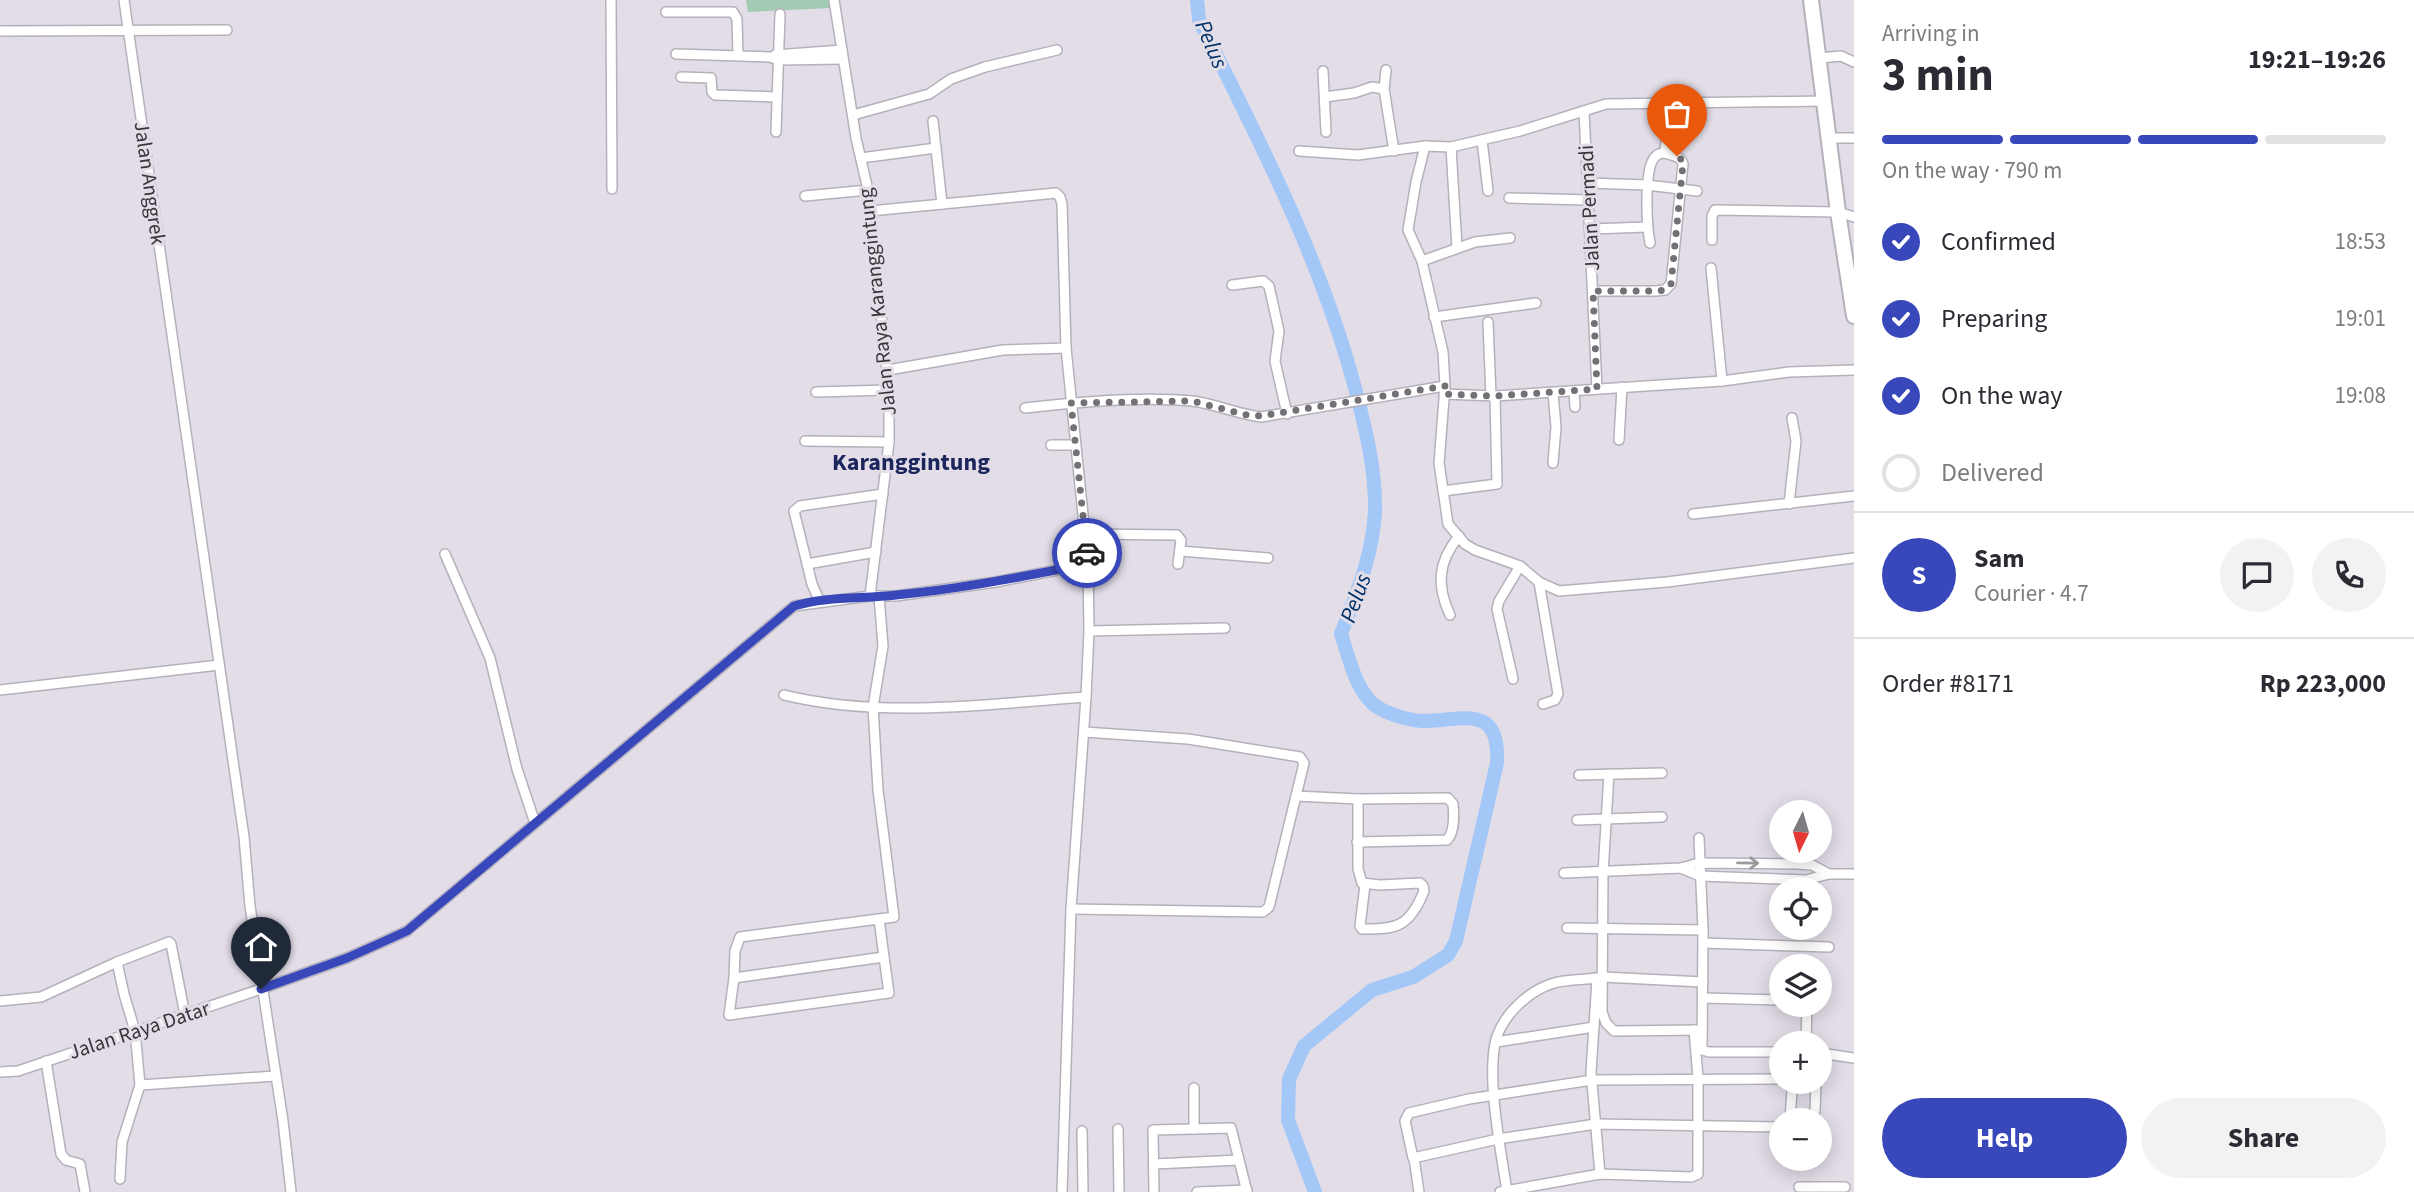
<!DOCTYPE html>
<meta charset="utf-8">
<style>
:root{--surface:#fff;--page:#f2f2f3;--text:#2b2b33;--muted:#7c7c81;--line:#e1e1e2;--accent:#3848ba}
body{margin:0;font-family:"Source Sans 3",sans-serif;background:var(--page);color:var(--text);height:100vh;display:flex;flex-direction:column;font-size:26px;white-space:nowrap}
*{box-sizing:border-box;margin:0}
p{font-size:23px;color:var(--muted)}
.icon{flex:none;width:38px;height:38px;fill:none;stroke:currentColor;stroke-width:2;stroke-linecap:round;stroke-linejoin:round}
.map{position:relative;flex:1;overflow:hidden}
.drawer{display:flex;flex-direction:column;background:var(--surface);width:560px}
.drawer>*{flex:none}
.needle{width:46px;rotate:185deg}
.fabs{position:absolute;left:1769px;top:800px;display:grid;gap:14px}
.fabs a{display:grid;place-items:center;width:63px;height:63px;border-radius:50%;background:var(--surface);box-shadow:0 4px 18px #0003;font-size:35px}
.pin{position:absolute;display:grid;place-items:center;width:60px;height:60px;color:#fff;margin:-72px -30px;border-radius:50% 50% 50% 0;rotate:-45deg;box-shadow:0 0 7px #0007}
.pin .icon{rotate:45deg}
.courier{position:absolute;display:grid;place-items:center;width:70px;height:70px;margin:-35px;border:5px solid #3848ba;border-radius:50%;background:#fff;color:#222;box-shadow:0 2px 9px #0007}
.summary em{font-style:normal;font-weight:700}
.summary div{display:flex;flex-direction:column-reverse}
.summary{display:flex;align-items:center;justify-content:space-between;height:119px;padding:0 28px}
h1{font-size:46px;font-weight:700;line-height:52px}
.bar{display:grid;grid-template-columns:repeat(4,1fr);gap:10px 7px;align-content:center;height:84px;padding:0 28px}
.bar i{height:9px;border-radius:5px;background:var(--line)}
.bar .active{background:var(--accent)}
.bar p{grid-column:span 4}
.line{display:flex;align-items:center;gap:18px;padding:0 28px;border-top:2px solid var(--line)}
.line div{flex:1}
.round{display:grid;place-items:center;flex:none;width:74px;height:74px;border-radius:37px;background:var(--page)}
ol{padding:0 28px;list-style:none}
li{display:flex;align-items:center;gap:21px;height:77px}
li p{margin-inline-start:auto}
li .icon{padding:7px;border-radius:50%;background:var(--accent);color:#fff;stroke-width:4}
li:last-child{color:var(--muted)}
li i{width:38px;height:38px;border:4px solid var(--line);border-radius:50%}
.primary-button{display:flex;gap:14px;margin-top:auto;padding:14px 28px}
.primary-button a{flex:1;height:80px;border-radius:42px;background:var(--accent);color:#fff;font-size:28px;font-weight:700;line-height:80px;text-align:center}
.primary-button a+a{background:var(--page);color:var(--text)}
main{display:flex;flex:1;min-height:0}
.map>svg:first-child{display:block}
.green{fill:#a1cbb2}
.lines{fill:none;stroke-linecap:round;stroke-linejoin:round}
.river{stroke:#a3c7f7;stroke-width:14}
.minor-casing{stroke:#b5b0ba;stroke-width:12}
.primary-casing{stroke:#b5b0ba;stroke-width:18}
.minor{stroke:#fff;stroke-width:9}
.primary{stroke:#fff;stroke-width:14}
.oneway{stroke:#9b9a9c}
.done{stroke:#737076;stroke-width:7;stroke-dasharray:0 12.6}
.route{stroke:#3848ba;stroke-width:9}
.labels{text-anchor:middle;stroke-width:6;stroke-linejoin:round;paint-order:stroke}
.street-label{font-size:21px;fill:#373539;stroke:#e3dde8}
.water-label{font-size:23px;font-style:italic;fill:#01326a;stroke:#e3dde8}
.quarter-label{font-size:24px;font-weight:bold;fill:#1c265d;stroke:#e3dde8}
</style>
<main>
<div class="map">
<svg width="1854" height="1192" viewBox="0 0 1854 1192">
<rect width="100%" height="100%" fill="#e3dde8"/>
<path class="green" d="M746 0H830L831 8 748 12Z"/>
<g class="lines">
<path class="river" d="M1197 0 1199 20C1259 140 1322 261 1356 392 1366 431 1376 471 1375 512 1372 558 1357 592 1341 634 1349 657 1354 685 1372 703 1383 713 1407 720 1422 721 1462 721 1500 702 1497 763L1456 941 1448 955 1413 977 1372 990 1304 1046 1289 1079 1288 1120 1315 1192"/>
<g class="minor-casing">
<g id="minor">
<path d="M124 0 244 837 250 906 283 1121 291 1192"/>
<path d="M611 0 612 189"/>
<path d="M666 12H733L737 19 738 56"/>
<path d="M0 31 227 30"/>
<path d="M676 54 770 57 779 60 843 59"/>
<path d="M775 55 842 50"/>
<path d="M1819 58 1841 56 1854 62"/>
<path d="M1386 70 1384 89 1394 151"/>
<path d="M1323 71 1326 132"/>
<path d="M681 77 711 78 712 92 715 95 777 97"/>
<path d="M1325 97 1354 93 1372 87 1384 89"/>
<path d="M1584 111 1597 389"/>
<path d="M853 115 929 94 951 79 985 67 1057 50"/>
<path d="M933 121 942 204"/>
<path d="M776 132 780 14"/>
<path d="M1828 138H1854"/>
<path d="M1482 140 1488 191"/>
<path d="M1425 146 1416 182 1408 230 1422 261 1443 352 1445 386 1439 463 1448 524 1465 544 1475 550 1520 566 1539 582 1559 591 1667 582 1854 558"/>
<path d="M1451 147 1457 248"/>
<path d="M1299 151 1358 155 1425 146 1451 147 1520 131 1606 104 1824 101"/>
<path d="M1665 153 1669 103"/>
<path d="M861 158 936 148"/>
<path d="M1588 183 1647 185 1697 191"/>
<path d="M805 196 868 190"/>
<path d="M1509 198 1589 200"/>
<path d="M870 211 1056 193 1060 197 1062 204 1066 348 1088 564 1089 631 1086 697 1071 909 1062 1192"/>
<path d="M1591 229 1647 227"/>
<path d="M1712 240V216L1715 210 1838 212 1854 217"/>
<path d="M1422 261 1475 242 1510 238"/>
<path d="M1711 268 1722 381"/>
<path d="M1232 285 1263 281 1269 286 1279 331 1275 361 1287 414"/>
<path d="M1593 291H1656L1665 290 1671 284 1683 164C1681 158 1678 157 1671 155 1666 153 1660 152 1656 156 1643 166 1647 228 1650 243"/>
<path d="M1434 317 1536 303"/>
<path d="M1488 322 1491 396"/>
<path d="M888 370 1003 350 1066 348"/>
<path d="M1574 391 1575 407"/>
<path d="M816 392 889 390"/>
<path d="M1444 394 1495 396 1722 381 1789 372 1854 370"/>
<path d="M1025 408C1076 402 1141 396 1192 401 1216 404 1237 414 1261 417L1445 386"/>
<path d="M1619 440 1622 387"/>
<path d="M805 441 889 442"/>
<path d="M1051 445H1075"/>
<path d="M1553 463 1556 427 1553 393"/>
<path d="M1443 491 1497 484 1495 396"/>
<path d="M1789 504 1796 441 1792 418"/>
<path d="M1693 514 1854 496"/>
<path d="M1086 534 1177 535 1181 540 1178 564"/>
<path d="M1180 551 1268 558"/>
<path d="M445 554 490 658 517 769 535 823"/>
<path d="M807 564 876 552"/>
<path d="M1539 582 1558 694 1555 700 1543 704"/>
<path d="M875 596H896L996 582 1088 564"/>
<path d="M879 596 883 646 873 707 878 790 894 917 879 919 740 937 735 951 734 978 884 957 879 919"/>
<path d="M820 602 812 584 794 511 800 506 883 494"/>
<path d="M1450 615C1436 585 1438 562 1459 536"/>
<path d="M1089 631 1225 628"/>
<path d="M1513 679 1497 609 1499 601 1520 566"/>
<path d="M0 690 219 665"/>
<path d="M784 695C882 719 987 704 1086 697"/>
<path d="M1084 732 1188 739 1300 757 1304 763 1296 796 1358 799 1448 798 1453 804C1454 815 1455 832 1447 840L1357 842"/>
<path d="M1609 774 1603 873 1602 1012 1606 1023 1614 1031 1702 1030"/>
<path d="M1579 775 1662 773"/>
<path d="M1358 799V869L1362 883 1380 885 1420 883 1423 886 1424 891C1410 926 1397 930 1362 929L1360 926 1365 885"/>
<path d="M1577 820 1662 817"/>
<path d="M1699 838 1703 930 1702 1050 1709 1052H1782"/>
<path d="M1681 868 1700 876 1806 880 1829 874H1854"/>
<path d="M1564 873 1681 868 1699 863 1797 864 1812 865 1829 874"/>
<path d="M1071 909 1263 912 1269 907 1296 796"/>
<path d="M1567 928 1703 930"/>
<path d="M1703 943 1829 947"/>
<path d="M117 962 124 994 135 1031 140 1085 122 1142 120 1179"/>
<path d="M1603 977 1703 982"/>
<path d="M734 978 729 1015 889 993 884 957"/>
<path d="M1597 980 1591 1072 1600 1174"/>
<path d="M1703 998 1782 1000"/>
<path d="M0 1001 41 997 117 962 169 942 171 944 185 1015"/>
<path d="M1496 1042 1594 1027"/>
<path d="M1806 1043 1807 1004"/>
<path d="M1820 1053 1854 1058"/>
<path d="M46 1061 61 1154 66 1160 80 1164 85 1192"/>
<path d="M0 1072 18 1071 261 989 347 958 407 931 794 606 870 596 889 442V390L868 190 856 138 834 0"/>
<path d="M1782 1079 1592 1080 1469 1099 1409 1113 1405 1121 1413 1158 1498 1139 1596 1124 1782 1127"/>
<path d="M1789 1082 1792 1090 1790 1120"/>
<path d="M140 1085 275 1076"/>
<path d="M1815 1111 1816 1082"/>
<path d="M1118 1129 1119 1192"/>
<path d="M1194 1129V1088"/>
<path d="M1082 1131 1083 1192"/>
<path d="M1414 1158 1419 1192"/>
<path d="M1154 1164 1239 1160"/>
<path d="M1799 1187H1845"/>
<path d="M1507 1191C1501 1152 1485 1072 1497 1036 1506 1012 1530 990 1554 983 1567 979 1583 980 1597 978"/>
<path d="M1154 1192 1153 1130 1231 1128 1247 1192"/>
<path d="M1197 1192 1247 1190"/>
<path d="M1500 1192 1600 1174 1691 1177 1698 1174V1078L1694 1030"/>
</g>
</g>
<g class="primary-casing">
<path id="primary" d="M1811 0 1838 212 1854 316"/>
</g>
<use href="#minor" class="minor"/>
<use href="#primary" class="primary"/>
</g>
<defs><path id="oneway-shaft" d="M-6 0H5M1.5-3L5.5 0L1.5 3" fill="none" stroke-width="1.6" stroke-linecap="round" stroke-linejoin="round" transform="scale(1.75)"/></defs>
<use class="oneway" href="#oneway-shaft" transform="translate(1748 863) rotate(1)"/>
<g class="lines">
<path class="done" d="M1087 553 1071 403 1192 401 1247 415 1261 416 1445 386 1444 394 1495 396 1597 389 1593 291H1656L1665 290 1671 284 1683 164 1682 160 1677 156"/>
<path class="route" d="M261 989 347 958 407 931 794 606C826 596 863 599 896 595 961 589 1025 576 1088 564L1087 553"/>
</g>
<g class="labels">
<g class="street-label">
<text transform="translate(150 183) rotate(82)" y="7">Jalan Anggrek</text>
<text transform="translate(1589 208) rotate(-93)" y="7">Jalan Permadi</text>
<text transform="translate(877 302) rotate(-96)" y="7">Jalan Raya Karanggintung</text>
<text transform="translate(139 1030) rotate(-18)" y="7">Jalan Raya Datar</text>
</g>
<g class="water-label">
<text transform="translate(1212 44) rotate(67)" y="8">Pelus</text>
<text transform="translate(1355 598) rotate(-70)" y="8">Pelus</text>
</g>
<g class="quarter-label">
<text x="911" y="470">Karanggintung</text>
</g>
</g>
</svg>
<div class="fabs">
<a><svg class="needle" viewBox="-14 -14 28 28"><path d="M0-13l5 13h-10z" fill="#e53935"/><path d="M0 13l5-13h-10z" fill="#7c7c81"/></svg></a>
<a><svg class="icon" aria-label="locate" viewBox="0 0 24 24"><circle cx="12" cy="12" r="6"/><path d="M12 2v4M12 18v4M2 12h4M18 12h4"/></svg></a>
<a><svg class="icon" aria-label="layers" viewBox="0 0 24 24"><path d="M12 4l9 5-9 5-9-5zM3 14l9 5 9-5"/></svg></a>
<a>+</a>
<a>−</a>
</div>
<div class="pin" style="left:1677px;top:156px;background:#ea580c"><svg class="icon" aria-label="bag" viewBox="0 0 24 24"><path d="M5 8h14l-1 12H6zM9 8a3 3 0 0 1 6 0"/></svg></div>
<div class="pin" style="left:261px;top:989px;background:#1f2937"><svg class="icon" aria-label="home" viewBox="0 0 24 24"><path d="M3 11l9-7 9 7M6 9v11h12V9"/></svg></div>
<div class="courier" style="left:1087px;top:553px"><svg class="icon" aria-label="car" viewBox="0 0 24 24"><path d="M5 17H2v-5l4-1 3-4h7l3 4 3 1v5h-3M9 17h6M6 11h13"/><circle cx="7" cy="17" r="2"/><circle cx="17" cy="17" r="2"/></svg></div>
</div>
<section class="drawer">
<div class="summary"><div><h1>3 min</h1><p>Arriving in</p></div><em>19:21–19:26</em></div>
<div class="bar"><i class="active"></i><i class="active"></i><i class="active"></i><i></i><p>On the way · 790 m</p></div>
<ol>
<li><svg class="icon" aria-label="check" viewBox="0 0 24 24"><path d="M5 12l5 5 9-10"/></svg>Confirmed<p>18:53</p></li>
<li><svg class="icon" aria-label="check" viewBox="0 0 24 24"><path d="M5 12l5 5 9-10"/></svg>Preparing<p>19:01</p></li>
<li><svg class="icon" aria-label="check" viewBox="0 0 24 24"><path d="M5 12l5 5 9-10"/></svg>On the way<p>19:08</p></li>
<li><i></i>Delivered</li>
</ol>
<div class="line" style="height:126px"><b class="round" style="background:var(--accent);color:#fff">S</b><div><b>Sam</b><p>Courier · 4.7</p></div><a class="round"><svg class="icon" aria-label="chat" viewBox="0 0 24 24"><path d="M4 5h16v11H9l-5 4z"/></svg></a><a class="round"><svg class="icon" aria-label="phone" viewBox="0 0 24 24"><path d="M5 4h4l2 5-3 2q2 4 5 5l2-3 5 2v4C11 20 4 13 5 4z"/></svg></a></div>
<div class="line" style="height:91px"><div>Order #8171</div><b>Rp 223,000</b></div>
<div class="primary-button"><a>Help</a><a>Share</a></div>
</section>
</main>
